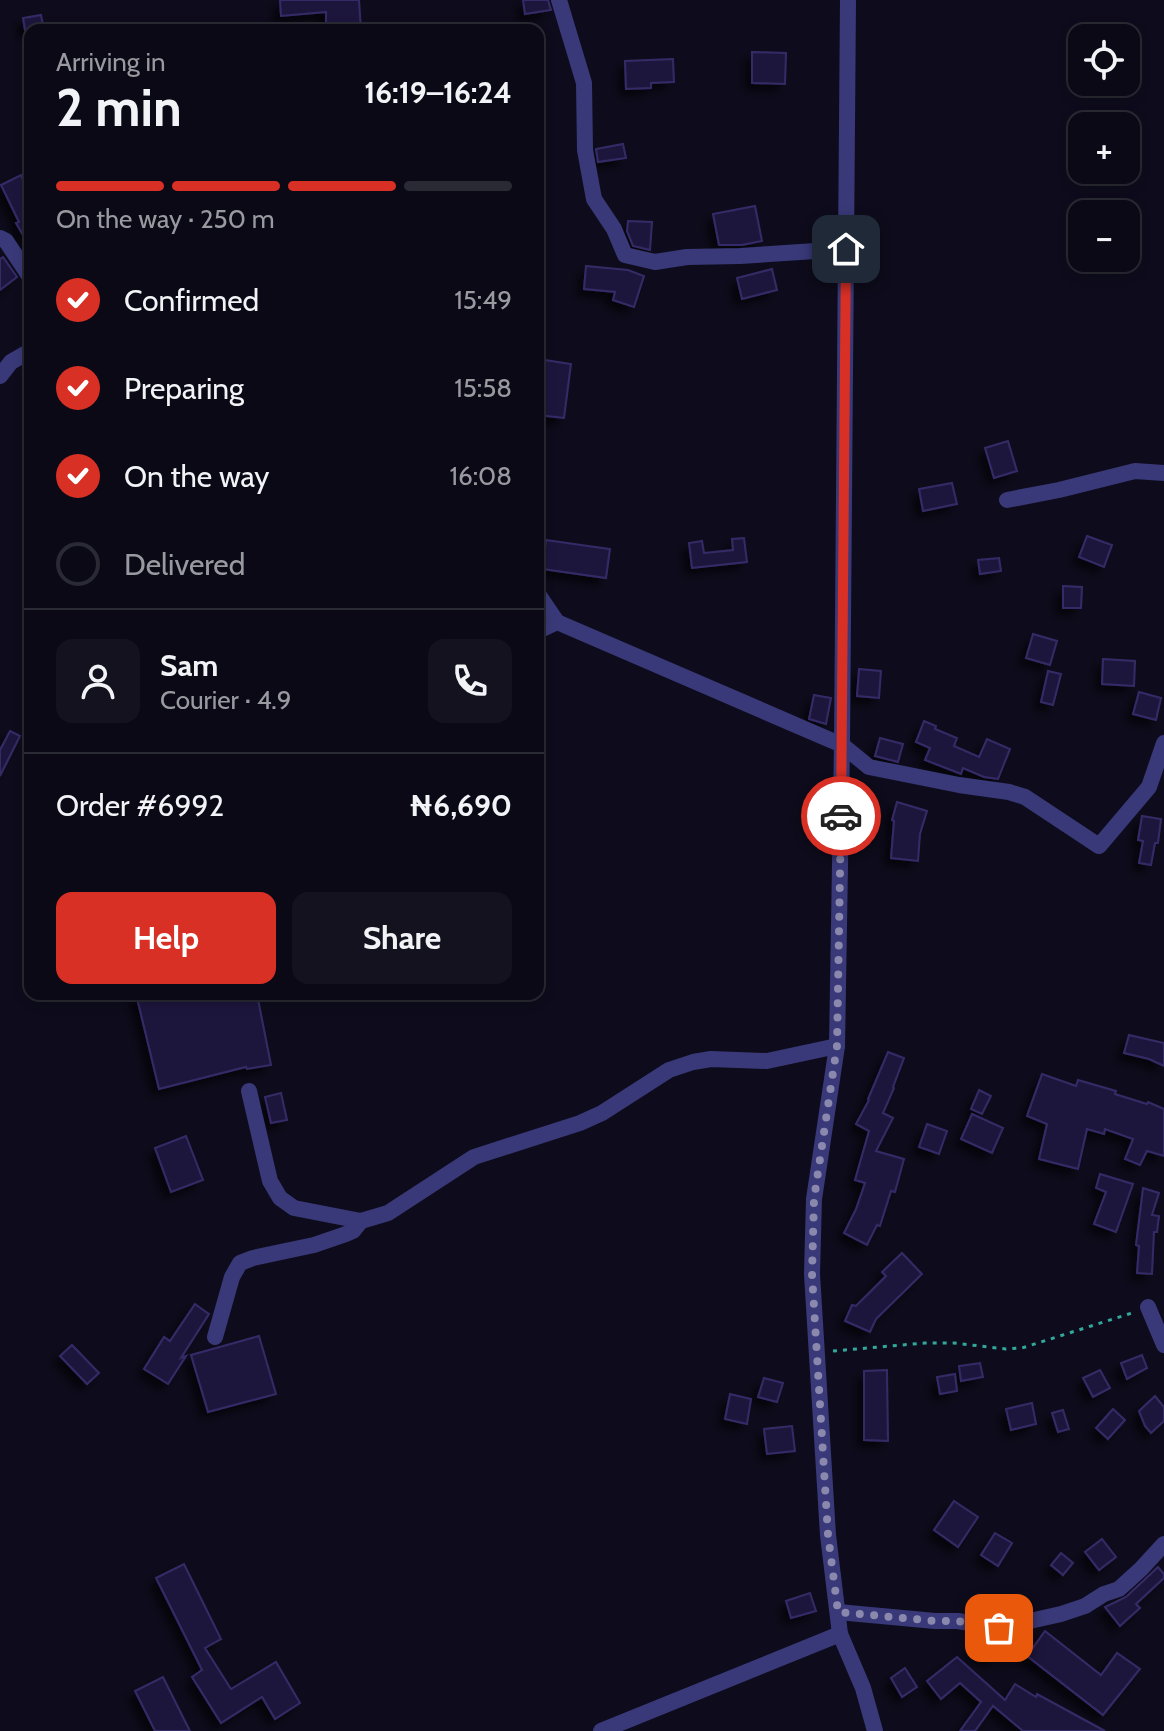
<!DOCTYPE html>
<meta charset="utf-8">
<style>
:root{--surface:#0a0915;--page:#13121e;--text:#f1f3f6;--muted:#999aa0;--line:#2a2a34;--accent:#d93025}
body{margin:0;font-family:Cabin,sans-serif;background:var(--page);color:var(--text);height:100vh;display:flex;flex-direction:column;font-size:30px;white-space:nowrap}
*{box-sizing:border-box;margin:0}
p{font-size:26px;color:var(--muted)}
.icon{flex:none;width:44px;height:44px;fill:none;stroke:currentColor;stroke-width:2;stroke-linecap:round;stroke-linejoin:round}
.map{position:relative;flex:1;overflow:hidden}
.panel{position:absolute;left:24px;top:24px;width:520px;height:976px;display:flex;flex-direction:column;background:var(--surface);border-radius:16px;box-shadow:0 4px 12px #0003,0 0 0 2px var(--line)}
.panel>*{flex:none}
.fabs{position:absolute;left:1068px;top:24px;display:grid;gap:16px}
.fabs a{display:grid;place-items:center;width:72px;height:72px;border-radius:16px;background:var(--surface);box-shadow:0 4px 12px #0003,0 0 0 2px var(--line);font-size:40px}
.pin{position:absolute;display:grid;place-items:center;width:68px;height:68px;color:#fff;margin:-34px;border-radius:16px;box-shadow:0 4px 12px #0006}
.courier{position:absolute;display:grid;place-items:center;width:80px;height:80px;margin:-40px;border:6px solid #d93025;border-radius:50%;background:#fff;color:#222;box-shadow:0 2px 10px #0007}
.summary em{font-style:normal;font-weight:700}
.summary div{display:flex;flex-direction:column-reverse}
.summary{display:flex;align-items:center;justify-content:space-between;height:136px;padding:0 32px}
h1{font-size:52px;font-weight:700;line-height:60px}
.bar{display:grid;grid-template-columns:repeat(4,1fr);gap:12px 8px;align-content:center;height:96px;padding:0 32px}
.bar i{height:10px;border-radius:6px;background:var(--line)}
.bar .current{background:var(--accent)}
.bar p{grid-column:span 4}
.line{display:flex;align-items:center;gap:20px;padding:0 32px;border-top:2px solid var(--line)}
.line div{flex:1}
.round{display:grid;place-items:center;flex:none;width:84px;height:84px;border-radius:16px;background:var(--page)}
ol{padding:0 32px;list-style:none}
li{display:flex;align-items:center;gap:24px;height:88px}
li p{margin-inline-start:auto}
li .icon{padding:8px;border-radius:50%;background:var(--accent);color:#fff;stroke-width:4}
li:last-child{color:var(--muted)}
li i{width:44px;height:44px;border:4px solid var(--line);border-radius:50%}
.cta{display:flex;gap:16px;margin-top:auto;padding:16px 32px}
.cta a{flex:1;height:92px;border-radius:16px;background:var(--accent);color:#fff;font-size:32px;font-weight:700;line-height:92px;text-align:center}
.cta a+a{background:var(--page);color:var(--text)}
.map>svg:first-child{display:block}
.building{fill:#1f193c;stroke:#362c67;stroke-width:2;filter:url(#shadow)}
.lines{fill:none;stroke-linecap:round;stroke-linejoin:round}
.path{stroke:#32a89c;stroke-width:3;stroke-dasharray:4 6;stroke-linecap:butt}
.street{stroke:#393979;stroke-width:16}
.done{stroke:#8b88ae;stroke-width:8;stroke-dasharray:0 14.4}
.route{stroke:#d93025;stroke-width:10}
</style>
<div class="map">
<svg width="1164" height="1731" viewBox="0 0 1164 1731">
<defs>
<filter id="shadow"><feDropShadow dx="-7" dy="7" stdDeviation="4" flood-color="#0009"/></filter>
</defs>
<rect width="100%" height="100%" fill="#0e0c1c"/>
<g class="building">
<path d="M280 0H359L361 30H326V12L281 16Z"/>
<path d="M523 0H548L551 10 525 14Z"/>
<path d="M41 15 44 30H25L23 18Z"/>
<path d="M752 52 786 53 785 84 752 83Z"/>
<path d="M673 59 674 82 651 83V88L626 89 625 61Z"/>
<path d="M623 144 626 158 598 162 596 149Z"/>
<path d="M21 175 30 196V247L16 223 19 222 1 185Z"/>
<path d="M755 206 762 241 742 245H719L713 214Z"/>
<path d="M628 221 652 222 650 250 633 246 627 231Z"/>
<path d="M3 257 17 277 0 290V259Z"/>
<path d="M586 266 628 270 644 276 634 307 613 300 615 292 584 289Z"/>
<path d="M772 269 777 290 742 299 737 278Z"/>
<path d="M545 360 571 364 564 418 538 415Z"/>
<path d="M1008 441 1017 471 994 478 985 448Z"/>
<path d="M952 483 957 504 923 511 919 489Z"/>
<path d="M1087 536 1112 545 1104 567 1079 557Z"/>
<path d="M744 538 747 562 692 568 689 543 702 541 704 553 733 550 732 539Z"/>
<path d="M546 540 610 549 606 578 542 569Z"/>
<path d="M999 558 1001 571 980 574 978 560Z"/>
<path d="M1063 586 1082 587 1081 608H1063Z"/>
<path d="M1033 634 1057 641 1050 665 1026 658Z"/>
<path d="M1103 659 1135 661 1134 686 1102 684Z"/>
<path d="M859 669 881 671 879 698 857 696Z"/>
<path d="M1048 671 1061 674 1053 705 1041 702Z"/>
<path d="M1139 692 1161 698 1156 720 1133 714Z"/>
<path d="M814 695 831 698 826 724 809 719Z"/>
<path d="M924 721 936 726 935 729 957 738 954 746 979 757 987 739 1010 749 998 779 984 777 963 768 961 774 925 760 930 748 916 742Z"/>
<path d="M10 731 20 736 0 776V750Z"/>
<path d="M880 738 903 744 898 762 875 756Z"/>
<path d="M897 802 927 811 920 834 918 861 891 858 894 821 892 820Z"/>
<path d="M1142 816 1161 819 1158 843H1155L1151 865 1139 863 1143 841 1138 840Z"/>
<path d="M136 994H257L271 1065 247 1069 246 1067 159 1089Z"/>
<path d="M1129 1035 1164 1043V1066L1149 1059 1124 1053Z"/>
<path d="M888 1052 904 1058 893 1087 894 1088 883 1113 893 1118 876 1151 904 1159 895 1192 891 1191 880 1226 877 1225 867 1245 844 1233 856 1209 865 1183 855 1180 869 1131 856 1124 869 1100 868 1099Z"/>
<path d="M1042 1074 1076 1086 1078 1080 1116 1091 1115 1094 1147 1104 1148 1102 1164 1109V1156L1147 1151 1140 1165 1125 1159 1133 1139 1105 1129 1104 1134 1087 1129 1078 1169 1039 1159 1047 1124 1027 1116Z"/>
<path d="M979 1090 991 1096 982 1114 971 1109Z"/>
<path d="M281 1093 287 1120 271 1123 265 1097Z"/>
<path d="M972 1114 1003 1128 992 1153 961 1139Z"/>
<path d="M927 1124 947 1131 939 1154 919 1147Z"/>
<path d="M186 1136 203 1180 171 1192 155 1148Z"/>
<path d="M1100 1174 1133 1184 1116 1232 1094 1224 1106 1192 1096 1188Z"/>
<path d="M1143 1188 1159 1193 1152 1215 1159 1216 1157 1232H1154L1152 1274 1137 1273 1139 1246 1136 1245Z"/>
<path d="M902 1253 922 1274 876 1319 870 1332 845 1321 852 1305 856 1306 886 1276 882 1272Z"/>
<path d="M195 1304 209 1314 181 1358 186 1356 168 1384 144 1369 164 1337 170 1341Z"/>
<path d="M259 1336 276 1394 208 1412 191 1355Z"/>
<path d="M72 1345 99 1373 87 1384 60 1356Z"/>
<path d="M1142 1355 1147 1368 1127 1379 1121 1363Z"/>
<path d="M980 1363 983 1377 961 1381 959 1366Z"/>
<path d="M887 1370 888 1441 864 1440V1371Z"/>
<path d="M1100 1370 1110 1388 1093 1397 1083 1378Z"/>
<path d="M955 1374 957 1391 940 1394 937 1377Z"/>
<path d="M764 1378 783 1383 777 1402 758 1397Z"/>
<path d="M730 1394 751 1399 747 1424 725 1419Z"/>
<path d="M1155 1396 1164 1407V1421L1151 1433 1145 1426 1139 1411Z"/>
<path d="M1032 1403 1036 1424 1011 1430 1006 1409Z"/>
<path d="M1113 1409 1125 1420 1108 1439 1096 1428Z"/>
<path d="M1063 1410 1069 1429 1058 1432 1052 1413Z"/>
<path d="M792 1426 795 1451 767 1454 764 1429Z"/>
<path d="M954 1501 978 1517 958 1547 934 1530Z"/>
<path d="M995 1533 1012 1543 998 1566 981 1555Z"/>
<path d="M1102 1539 1116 1557 1099 1570 1085 1552Z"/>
<path d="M1061 1553 1073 1563 1063 1575 1051 1565Z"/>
<path d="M184 1564 221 1639 205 1648 231 1689 276 1662 300 1703 275 1719 262 1697 221 1723 192 1677 202 1670 156 1578Z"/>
<path d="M1158 1567 1164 1574V1578L1136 1604 1140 1608 1120 1626 1105 1607 1126 1597Z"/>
<path d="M810 1593 816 1611 791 1618 786 1601Z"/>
<path d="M1045 1631 1101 1675 1117 1653 1140 1669 1103 1715 1027 1656Z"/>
<path d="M985 1637 990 1638 1001 1644 992 1660 976 1650Z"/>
<path d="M957 1657 1005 1700 1015 1684 1036 1697 1037 1694 1105 1731H1023L993 1706 975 1731H960L981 1702 960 1683 941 1699 927 1681Z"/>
<path d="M905 1668 917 1687 902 1697 891 1678Z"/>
<path d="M163 1677 190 1731H155L135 1691Z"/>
</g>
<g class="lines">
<path class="path" d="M833 1351 925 1343H954L1006 1349 1022 1348 1135 1312"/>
<g class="street">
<path d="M559 0 584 83 585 150 594 199 614 229 625 255 655 262 687 257 740 256 846 249"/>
<path d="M848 0 842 745 837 1046 814 1199 812 1274 828 1535 840 1634 863 1688 875 1731"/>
<path d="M0 238 6 241 30 277"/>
<path d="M0 376 11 362 30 351"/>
<path d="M1007 500 1059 490 1135 471 1164 473"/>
<path d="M538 594 557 622"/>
<path d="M538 631 557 622 842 745 869 767 959 785 1009 792 1025 797 1099 846 1149 787 1164 743"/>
<path d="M249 1091 270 1181 280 1198 294 1208 361 1221 388 1213 474 1157 580 1123 602 1113 669 1070 693 1062 711 1059 767 1061 837 1046"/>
<path d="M1148 1307 1164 1345"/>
<path d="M215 1337 232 1277 240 1263 253 1258 314 1245 346 1234 353 1231 361 1221"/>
<path d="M838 1612 935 1621H958L999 1628 1061 1614 1085 1606 1104 1594 1119 1589 1141 1569 1164 1544"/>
<path d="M601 1731 840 1634"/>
</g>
</g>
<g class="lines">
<path class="done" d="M841 816 837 1046 814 1199 812 1274 828 1535 838 1612 935 1621H958L999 1628"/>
<path class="route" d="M841 816 846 249"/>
</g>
</svg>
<div class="fabs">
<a><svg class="icon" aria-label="locate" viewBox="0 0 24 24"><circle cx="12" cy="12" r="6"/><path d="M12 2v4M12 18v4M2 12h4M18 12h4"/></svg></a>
<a>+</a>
<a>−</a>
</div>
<div class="pin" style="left:999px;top:1628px;background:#ea580c"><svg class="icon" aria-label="bag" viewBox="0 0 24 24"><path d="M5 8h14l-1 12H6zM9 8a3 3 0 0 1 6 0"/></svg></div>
<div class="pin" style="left:846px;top:249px;background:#1f2937"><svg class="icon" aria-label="home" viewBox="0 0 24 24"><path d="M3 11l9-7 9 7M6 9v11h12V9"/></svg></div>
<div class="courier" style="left:841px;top:816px"><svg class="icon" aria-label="car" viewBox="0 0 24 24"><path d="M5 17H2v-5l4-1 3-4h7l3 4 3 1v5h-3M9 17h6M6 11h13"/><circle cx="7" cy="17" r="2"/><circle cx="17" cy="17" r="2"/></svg></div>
<section class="panel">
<div class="summary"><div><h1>2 min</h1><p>Arriving in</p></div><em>16:19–16:24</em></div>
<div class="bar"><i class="current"></i><i class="current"></i><i class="current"></i><i></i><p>On the way · 250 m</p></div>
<ol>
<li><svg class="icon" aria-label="check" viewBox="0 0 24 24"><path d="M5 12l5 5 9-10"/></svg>Confirmed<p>15:49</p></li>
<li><svg class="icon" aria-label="check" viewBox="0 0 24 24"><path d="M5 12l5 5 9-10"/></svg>Preparing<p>15:58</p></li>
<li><svg class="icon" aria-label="check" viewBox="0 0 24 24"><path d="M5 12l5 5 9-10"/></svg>On the way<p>16:08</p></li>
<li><i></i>Delivered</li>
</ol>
<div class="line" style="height:144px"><a class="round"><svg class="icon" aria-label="person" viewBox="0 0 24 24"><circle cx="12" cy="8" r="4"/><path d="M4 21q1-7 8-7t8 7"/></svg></a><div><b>Sam</b><p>Courier · 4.9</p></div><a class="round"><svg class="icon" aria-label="phone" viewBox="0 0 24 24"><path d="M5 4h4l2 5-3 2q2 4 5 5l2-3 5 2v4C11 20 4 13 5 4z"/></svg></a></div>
<div class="line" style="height:104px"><div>Order #6992</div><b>₦6,690</b></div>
<div class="cta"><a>Help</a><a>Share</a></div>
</section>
</div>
